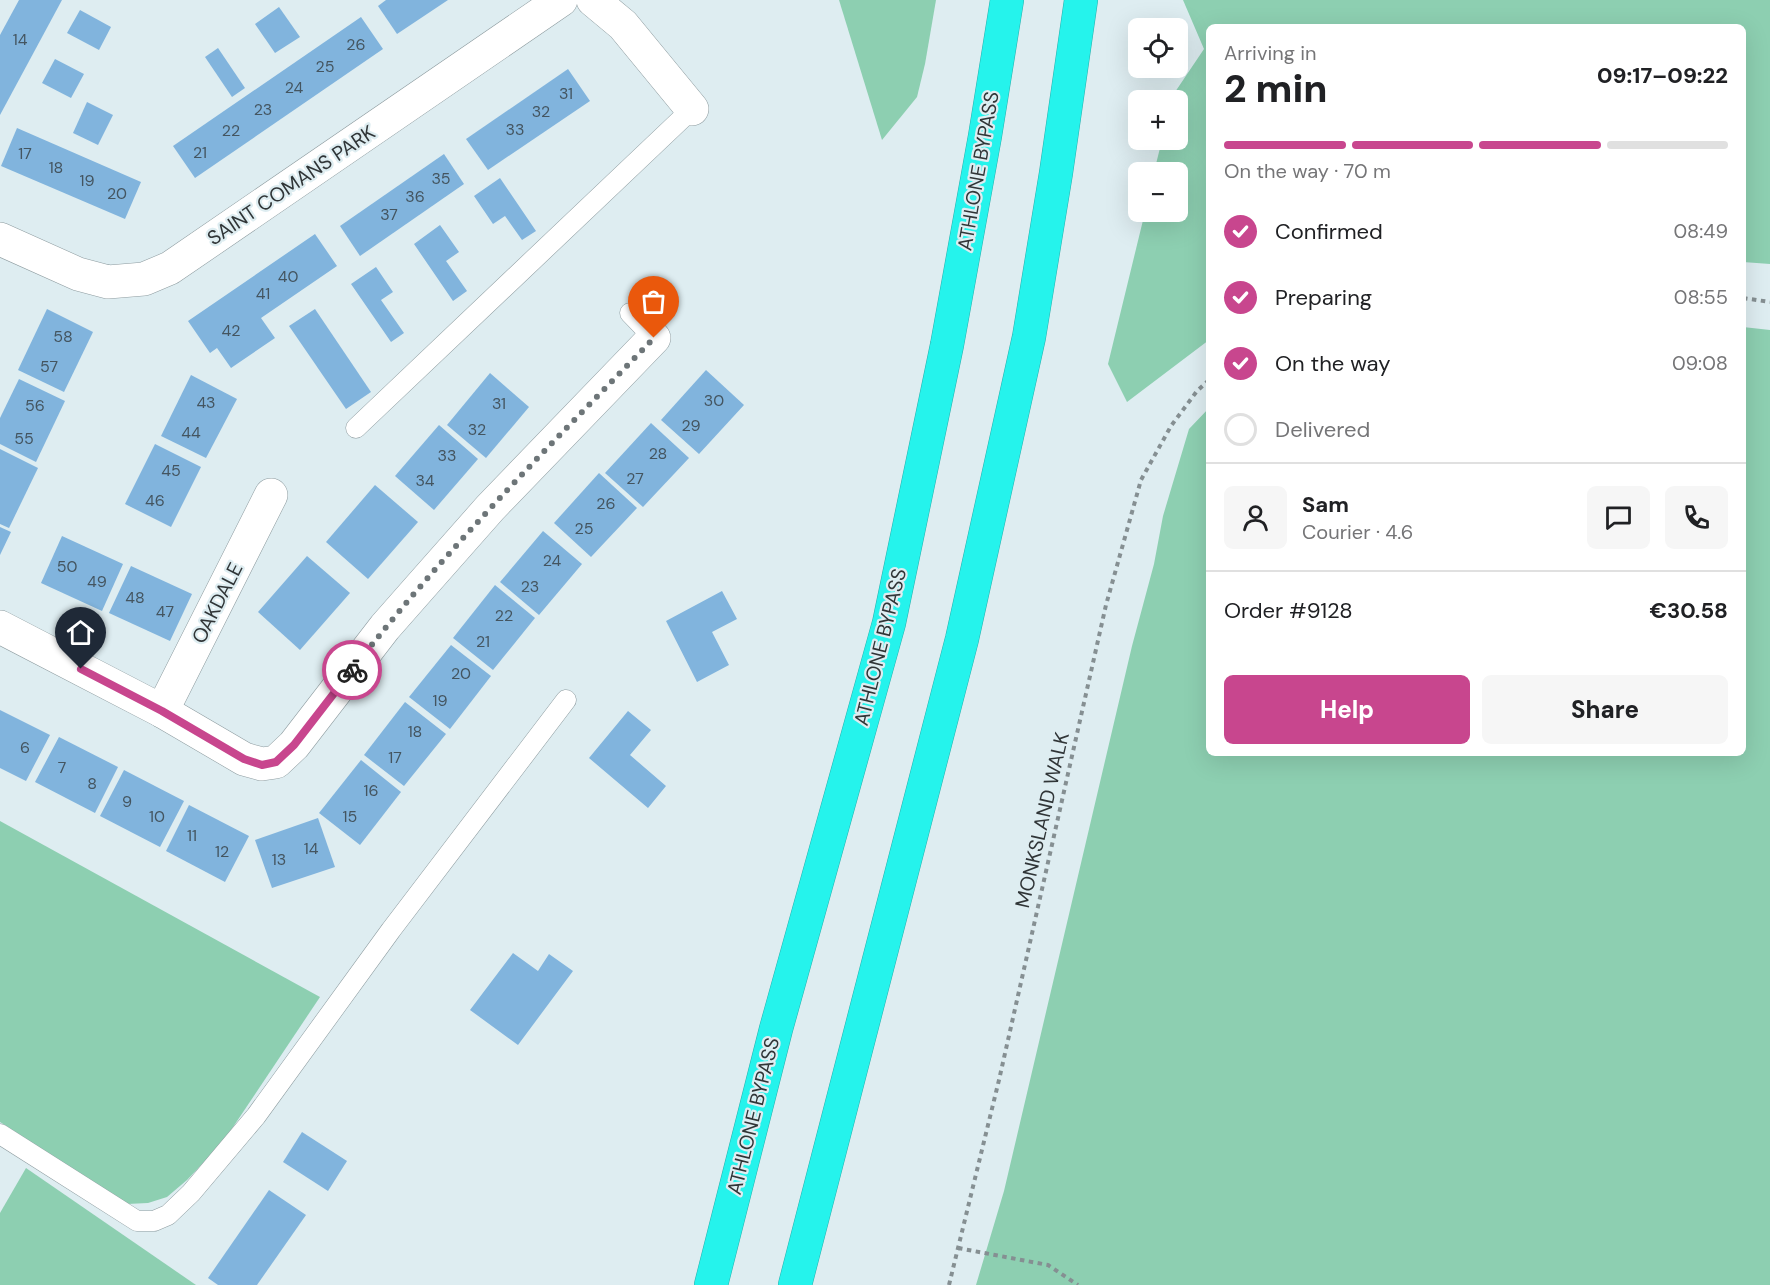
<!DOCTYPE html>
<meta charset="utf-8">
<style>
:root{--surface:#fff;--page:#f6f6f6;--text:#202124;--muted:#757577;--line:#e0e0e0;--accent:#c8468e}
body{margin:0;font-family:"DM Sans",sans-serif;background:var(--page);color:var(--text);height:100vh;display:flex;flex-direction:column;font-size:22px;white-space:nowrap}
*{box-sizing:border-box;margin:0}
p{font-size:20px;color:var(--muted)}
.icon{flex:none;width:33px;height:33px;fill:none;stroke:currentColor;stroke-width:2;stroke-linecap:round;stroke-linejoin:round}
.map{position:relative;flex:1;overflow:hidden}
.sheet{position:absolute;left:1206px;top:24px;width:540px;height:732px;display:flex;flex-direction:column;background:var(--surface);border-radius:9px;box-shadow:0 6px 24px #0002}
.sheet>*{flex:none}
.controls{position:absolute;left:1128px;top:18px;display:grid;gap:12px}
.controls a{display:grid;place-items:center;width:60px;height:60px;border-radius:9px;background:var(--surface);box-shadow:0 6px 24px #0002;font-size:30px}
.pin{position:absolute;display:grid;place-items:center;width:51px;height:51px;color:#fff;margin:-62px -26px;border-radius:50% 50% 50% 0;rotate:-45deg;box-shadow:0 0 6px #0007}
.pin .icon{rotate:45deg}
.courier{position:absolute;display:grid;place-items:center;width:60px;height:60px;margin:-30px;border:4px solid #c8468e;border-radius:50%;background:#fff;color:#222;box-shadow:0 2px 8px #0007}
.summary em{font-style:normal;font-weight:800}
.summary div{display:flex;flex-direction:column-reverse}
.summary{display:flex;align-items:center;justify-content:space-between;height:102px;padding:0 18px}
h1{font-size:39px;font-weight:800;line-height:45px}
.bar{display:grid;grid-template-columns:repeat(4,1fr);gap:9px 6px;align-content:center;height:72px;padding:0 18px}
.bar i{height:8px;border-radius:4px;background:var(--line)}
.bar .current{background:var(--accent)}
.bar p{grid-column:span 4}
.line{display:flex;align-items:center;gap:15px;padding:0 18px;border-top:2px solid var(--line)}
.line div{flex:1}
.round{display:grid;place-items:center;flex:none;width:63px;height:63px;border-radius:9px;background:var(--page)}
ol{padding:0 18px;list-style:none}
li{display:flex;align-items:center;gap:18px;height:66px}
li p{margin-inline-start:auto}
li .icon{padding:6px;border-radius:50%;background:var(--accent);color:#fff;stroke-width:4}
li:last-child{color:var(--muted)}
li i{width:33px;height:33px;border:3px solid var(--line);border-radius:50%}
.cta{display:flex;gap:12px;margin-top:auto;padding:12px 18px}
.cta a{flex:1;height:69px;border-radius:9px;background:var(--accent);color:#fff;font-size:24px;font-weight:800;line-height:69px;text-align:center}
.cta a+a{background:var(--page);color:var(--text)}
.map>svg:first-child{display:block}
.green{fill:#8dcfb1}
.building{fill:#81b4dd}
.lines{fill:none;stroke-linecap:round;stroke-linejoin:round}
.lane-casing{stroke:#8e9ca0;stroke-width:21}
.street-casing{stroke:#8e9ca0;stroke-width:34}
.highway-casing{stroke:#29b0ad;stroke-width:34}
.path{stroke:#858f92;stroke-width:4;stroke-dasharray:4.5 4.5;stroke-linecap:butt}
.lane{stroke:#fff;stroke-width:20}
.street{stroke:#fff;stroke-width:33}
.highway{stroke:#25f3ec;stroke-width:33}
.done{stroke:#6d7578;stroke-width:6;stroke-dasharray:0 10.8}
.route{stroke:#c8468e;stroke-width:8}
.labels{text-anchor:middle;stroke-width:4.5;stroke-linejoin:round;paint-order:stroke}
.number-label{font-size:16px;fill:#445560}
.street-label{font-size:20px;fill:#303537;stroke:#deedf1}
</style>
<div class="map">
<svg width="1770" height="1285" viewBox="0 0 1770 1285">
<rect width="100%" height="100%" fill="#deedf1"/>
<g class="green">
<path d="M839 0H936L925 64 917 97 882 140Z"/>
<path d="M1183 0H1770V264L1743 262V27H1209V340L1127 402 1108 364 1145 212H1178V172H1154L1162 140H1178V100H1170L1171 98 1204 49Z"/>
<path d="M1743 327 1770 330V1285H976L1004 1191 1132 646 1154 564 1163 516 1189 429 1209 408V753H1743Z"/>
<path d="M0 821 320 997 223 1142 187 1180 167 1197 148 1203 127 1204 0 1122Z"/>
<path d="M26 1168 196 1285H0V1213Z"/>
</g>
<g class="building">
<path d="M19 0H62L0 115V35Z"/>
<path d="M386 0H448L397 34 378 6Z"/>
<path d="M279 7 300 37 275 53 255 24Z"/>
<path d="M80 10 111 27 99 50 67 33Z"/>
<path d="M361 17 383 49 195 178 173 146Z"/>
<path d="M218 48 245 88 232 97 205 57Z"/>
<path d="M55 59 84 74 71 98 42 83Z"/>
<path d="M568 69 590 101 488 170 466 139Z"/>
<path d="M87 102 113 115 98 145 73 133Z"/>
<path d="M17 128 141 182 125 219 1 166Z"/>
<path d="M444 154 464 184 360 256 340 226Z"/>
<path d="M500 178 536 231 522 240 505 216 493 224 474 196Z"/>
<path d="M440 225 459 252 446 261 467 291 453 301 414 244Z"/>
<path d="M315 234 337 266 261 318 275 338 231 368 217 348 210 353 188 321Z"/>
<path d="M376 267 393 292 381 300 404 333 391 342 351 284Z"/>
<path d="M47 309 93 332 64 392 18 370Z"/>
<path d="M315 309 371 392 346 409 289 326Z"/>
<path d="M706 370 744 405 699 454 661 420Z"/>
<path d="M490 373 529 407 486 458 447 425Z"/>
<path d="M191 375 237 399 206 458 161 436Z"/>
<path d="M19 379 65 401 36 462 0 444V418Z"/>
<path d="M651 423 689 458 643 507 605 473Z"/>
<path d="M439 425 478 459 434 510 395 476Z"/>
<path d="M155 444 201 467 171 527 125 504Z"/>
<path d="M0 449 38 468 9 528 0 524Z"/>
<path d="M599 473 637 508 591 557 554 523Z"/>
<path d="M375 485 418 522 368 579 326 542Z"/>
<path d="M0 527 11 532 0 555Z"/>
<path d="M543 531 582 564 539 615 500 582Z"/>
<path d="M62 536 123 564 102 611 41 583Z"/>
<path d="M307 556 350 593 300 650 258 612Z"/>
<path d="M131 566 192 594 170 641 109 613Z"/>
<path d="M495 585 535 618 493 670 453 638Z"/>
<path d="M722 591 737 619 712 632 729 665 697 682 666 621Z"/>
<path d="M451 645 491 676 450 729 409 697Z"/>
<path d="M405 702 446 734 404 786 364 755Z"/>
<path d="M0 710 50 735 26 781 0 768Z"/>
<path d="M628 711 651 730 630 755 666 786 648 808 589 758Z"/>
<path d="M59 737 118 767 95 813 35 782Z"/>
<path d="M361 760 401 792 360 845 319 813Z"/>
<path d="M124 770 184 801 160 847 100 816Z"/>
<path d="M189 805 249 836 225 882 166 851Z"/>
<path d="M318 818 335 867 272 888 255 840Z"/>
<path d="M513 953 538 971 549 954 573 971 518 1045 470 1010Z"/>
<path d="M302 1132 347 1161 328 1191 283 1162Z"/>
<path d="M269 1190 306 1215 257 1285H218L208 1278Z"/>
</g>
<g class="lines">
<g class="lane-casing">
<g id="lane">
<path d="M630 313 654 338"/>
<path d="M356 428 692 109"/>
<path d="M0 1134 137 1221H154L168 1215 191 1193 256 1116 391 930 566 700"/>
</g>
</g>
<g class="street-casing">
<g id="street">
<path d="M593 0 623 25 692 109"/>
<path d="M0 239 78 274 108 282 144 279 170 268 561 0"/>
<path d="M0 627 162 711 244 759 262 764 276 762 294 745 385 627 422 585 490 508 654 338"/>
<path d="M162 711 271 495"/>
</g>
</g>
<g class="highway-casing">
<g id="highway">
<path d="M711 1285 776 1029 889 623 947 345 985 136 1007 0"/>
<path d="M795 1285 962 639 1029 337 1056 173 1081 0"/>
</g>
</g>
<g class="path">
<path d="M1743 298 1770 302"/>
<path d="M958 1248 1048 1265 1078 1285"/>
<path d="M949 1285 999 1080 1106 605 1141 480 1171 426 1197 391 1209 380"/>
</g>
<use href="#lane" class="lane"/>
<use href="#street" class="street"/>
<use href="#highway" class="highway"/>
</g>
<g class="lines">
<path class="done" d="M352 670C444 551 550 445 654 338"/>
<path class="route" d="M81 669 162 711 244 759 262 765 276 762 294 745 352 670"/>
</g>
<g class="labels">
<g class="number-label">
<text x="20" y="45">14</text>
<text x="356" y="50">26</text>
<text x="325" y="72">25</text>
<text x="294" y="93">24</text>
<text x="566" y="99">31</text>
<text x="263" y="115">23</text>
<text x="541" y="117">32</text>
<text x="515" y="135">33</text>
<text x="231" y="136">22</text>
<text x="200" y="158">21</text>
<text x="25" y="159">17</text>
<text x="56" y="173">18</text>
<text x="441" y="184">35</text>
<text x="87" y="186">19</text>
<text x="117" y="199">20</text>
<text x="415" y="202">36</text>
<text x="389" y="220">37</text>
<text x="288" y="282">40</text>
<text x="263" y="299">41</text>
<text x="231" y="336">42</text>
<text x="63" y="342">58</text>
<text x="49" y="372">57</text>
<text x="714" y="406">30</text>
<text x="206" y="408">43</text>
<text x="499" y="409">31</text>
<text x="35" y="411">56</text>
<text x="691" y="431">29</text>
<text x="477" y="435">32</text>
<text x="191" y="438">44</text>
<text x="24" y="444">55</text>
<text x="658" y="459">28</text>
<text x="447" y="461">33</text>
<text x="171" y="476">45</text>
<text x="635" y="484">27</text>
<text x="425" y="486">34</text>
<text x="155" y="506">46</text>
<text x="606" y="509">26</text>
<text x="584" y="534">25</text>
<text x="552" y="566">24</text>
<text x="67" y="572">50</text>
<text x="97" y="587">49</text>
<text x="530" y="592">23</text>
<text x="135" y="603">48</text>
<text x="165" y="617">47</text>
<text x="504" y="621">22</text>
<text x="483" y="647">21</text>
<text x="461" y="679">20</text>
<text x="440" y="706">19</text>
<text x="415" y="737">18</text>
<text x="25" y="753">6</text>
<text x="395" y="763">17</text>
<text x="62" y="773">7</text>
<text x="92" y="789">8</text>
<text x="371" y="796">16</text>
<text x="127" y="807">9</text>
<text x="157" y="822">10</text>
<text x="350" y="822">15</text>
<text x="192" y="841">11</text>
<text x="311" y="854">14</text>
<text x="222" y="857">12</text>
<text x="279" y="865">13</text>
</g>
<g class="street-label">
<text transform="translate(978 171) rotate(-80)" y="7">ATHLONE BYPASS</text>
<text transform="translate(291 185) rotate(-34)" y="7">SAINT COMANS PARK</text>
<text transform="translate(217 603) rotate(-63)" y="7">OAKDALE</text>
<text transform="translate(880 647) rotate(-76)" y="7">ATHLONE BYPASS</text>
<text transform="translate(1042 820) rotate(-77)" y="7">MONKSLAND WALK</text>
<text transform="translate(753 1116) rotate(-76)" y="7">ATHLONE BYPASS</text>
</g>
</g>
</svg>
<div class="controls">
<a><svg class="icon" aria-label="locate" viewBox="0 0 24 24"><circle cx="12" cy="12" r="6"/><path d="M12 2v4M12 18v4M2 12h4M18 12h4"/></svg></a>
<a>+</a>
<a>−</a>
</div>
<div class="pin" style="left:654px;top:338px;background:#ea580c"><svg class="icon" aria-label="bag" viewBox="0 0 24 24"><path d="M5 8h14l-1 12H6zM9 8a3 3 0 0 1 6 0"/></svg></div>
<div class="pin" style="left:81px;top:669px;background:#1f2937"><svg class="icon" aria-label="home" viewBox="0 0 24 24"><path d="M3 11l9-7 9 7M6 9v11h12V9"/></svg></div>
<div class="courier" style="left:352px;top:670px"><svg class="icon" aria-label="bike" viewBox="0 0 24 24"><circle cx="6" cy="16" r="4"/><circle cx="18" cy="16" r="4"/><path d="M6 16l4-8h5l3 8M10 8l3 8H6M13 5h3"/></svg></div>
<section class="sheet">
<div class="summary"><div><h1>2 min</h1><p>Arriving in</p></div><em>09:17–09:22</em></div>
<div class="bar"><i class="current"></i><i class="current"></i><i class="current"></i><i></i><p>On the way · 70 m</p></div>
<ol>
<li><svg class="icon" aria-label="check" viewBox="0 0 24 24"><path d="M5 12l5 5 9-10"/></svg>Confirmed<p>08:49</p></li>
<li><svg class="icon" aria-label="check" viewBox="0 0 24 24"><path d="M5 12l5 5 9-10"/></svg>Preparing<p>08:55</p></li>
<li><svg class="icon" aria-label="check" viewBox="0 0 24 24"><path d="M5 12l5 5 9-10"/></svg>On the way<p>09:08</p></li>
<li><i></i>Delivered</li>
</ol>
<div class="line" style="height:108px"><a class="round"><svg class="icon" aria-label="person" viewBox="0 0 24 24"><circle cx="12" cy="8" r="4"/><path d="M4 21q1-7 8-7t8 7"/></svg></a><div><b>Sam</b><p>Courier · 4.6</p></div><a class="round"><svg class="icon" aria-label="chat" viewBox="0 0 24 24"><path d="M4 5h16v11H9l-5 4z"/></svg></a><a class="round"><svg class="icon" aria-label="phone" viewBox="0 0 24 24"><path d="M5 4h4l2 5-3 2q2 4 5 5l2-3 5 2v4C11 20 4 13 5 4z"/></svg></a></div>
<div class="line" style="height:78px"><div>Order #9128</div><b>€30.58</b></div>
<div class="cta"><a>Help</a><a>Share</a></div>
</section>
</div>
